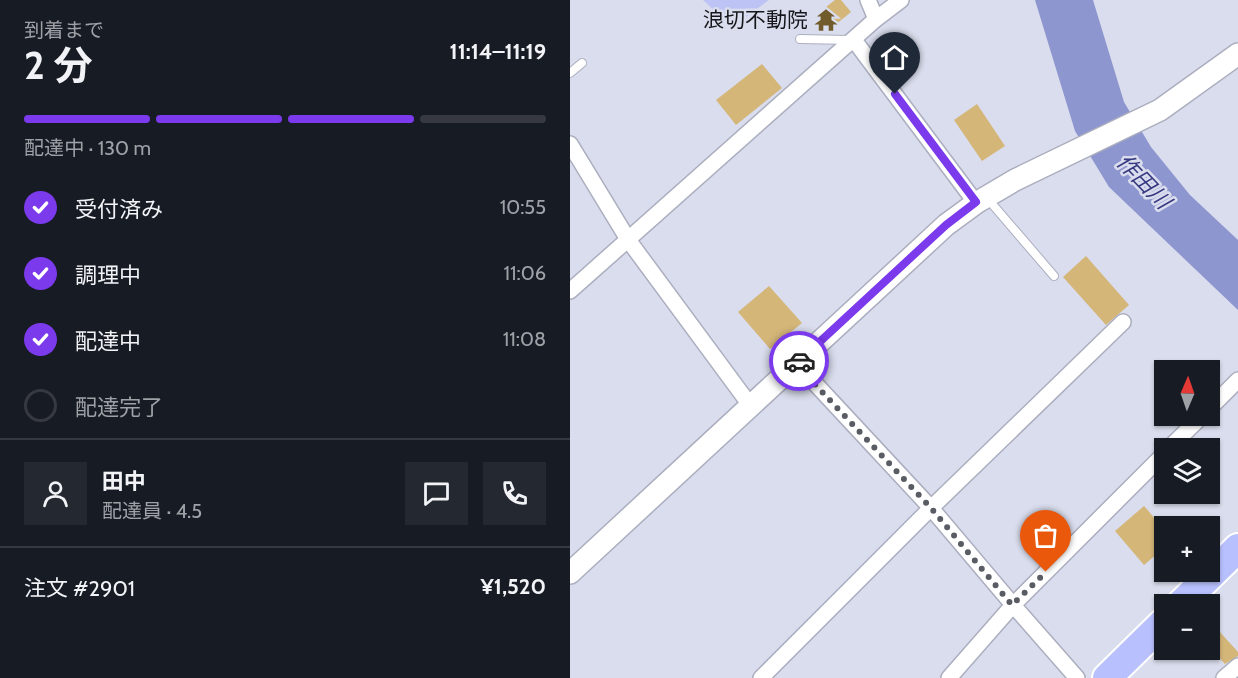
<!DOCTYPE html>
<html lang="ja">
<meta charset="utf-8">
<style>
:root{--surface:#171b24;--page:#242831;--text:#f1f3f6;--muted:#9ea1a6;--line:#363941;--accent:#7c3aed}
body{margin:0;font-family:Cabin,"Noto Sans JP",sans-serif;background:var(--page);color:var(--text);height:100vh;display:flex;flex-direction:column;font-size:22px;white-space:nowrap}
*{box-sizing:border-box;margin:0}
p{font-size:20px;color:var(--muted)}
.icon{flex:none;width:33px;height:33px;fill:none;stroke:currentColor;stroke-width:2;stroke-linecap:round;stroke-linejoin:round}
.map{position:relative;flex:1;overflow:hidden}
.side{display:flex;flex-direction:column;background:var(--surface);width:570px}
.side>*{flex:none}
.needle{width:39px;rotate:2deg}
.fabs{position:absolute;left:584px;top:360px;display:grid;gap:12px}
.fabs a{display:grid;place-items:center;width:66px;height:66px;border-radius:0px;background:var(--surface);box-shadow:0 2px 4px #0004;font-size:30px}
.pin{position:absolute;display:grid;place-items:center;width:51px;height:51px;color:#fff;margin:-62px -26px;border-radius:50% 50% 50% 0;rotate:-45deg;box-shadow:0 0 6px #0007}
.pin .icon{rotate:45deg}
.courier{position:absolute;display:grid;place-items:center;width:60px;height:60px;margin:-30px;border:4px solid #7c3aed;border-radius:50%;background:#fff;color:#222;box-shadow:0 2px 8px #0007}
.overview em{font-style:normal;font-weight:700}
.overview div{display:flex;flex-direction:column-reverse}
.overview{display:flex;align-items:center;justify-content:space-between;height:102px;padding:0 24px}
h1{font-size:39px;font-weight:700;line-height:45px}
.bar{display:grid;grid-template-columns:repeat(4,1fr);gap:9px 6px;align-content:center;height:72px;padding:0 24px}
.bar i{height:8px;border-radius:4px;background:var(--line)}
.bar .current{background:var(--accent)}
.bar p{grid-column:span 4}
.line{display:flex;align-items:center;gap:15px;padding:0 24px;border-top:2px solid var(--line)}
.line div{flex:1}
.round{display:grid;place-items:center;flex:none;width:63px;height:63px;border-radius:0px;background:var(--page)}
ol{padding:0 24px;list-style:none}
li{display:flex;align-items:center;gap:18px;height:66px}
li p{margin-inline-start:auto}
li .icon{padding:6px;border-radius:50%;background:var(--accent);color:#fff;stroke-width:4}
li:last-child{color:var(--muted)}
li i{width:33px;height:33px;border:3px solid var(--line);border-radius:50%}
main{display:flex;flex:1;min-height:0}
.map>svg:first-child{display:block}
.green{fill:#bdc4f5}
.water{fill:#8e96d0}
.building{fill:#d4b679}
.lines{fill:none;stroke-linecap:round;stroke-linejoin:round}
.lane-casing{stroke:#abaebe;stroke-width:10}
.street-casing{stroke:#abaebe;stroke-width:18}
.secondary-casing{stroke:#abaebe;stroke-width:24}
.highway-casing{stroke:#fff;stroke-width:32}
.lane{stroke:#fff;stroke-width:8}
.street{stroke:#fff;stroke-width:15}
.secondary{stroke:#fff;stroke-width:21}
.highway{stroke:#b8c1fe;stroke-width:28}
.done{stroke:#5a5c64;stroke-width:6;stroke-dasharray:0 10.8}
.route{stroke:#7c3aed;stroke-width:8}
.labels{text-anchor:middle;stroke-width:5;stroke-linejoin:round;paint-order:stroke}
.poi-label{font-size:21px;fill:#15161b;stroke:#dadded;text-anchor:end}
.water-label{font-size:22px;font-style:italic;fill:#383a81;stroke:#dadded}
</style>
<main>
<section class="side">
<div class="overview"><div><h1>2 分</h1><p>到着まで</p></div><em>11:14–11:19</em></div>
<div class="bar"><i class="current"></i><i class="current"></i><i class="current"></i><i></i><p>配達中 · 130 m</p></div>
<ol>
<li><svg class="icon" aria-label="check" viewBox="0 0 24 24"><path d="M5 12l5 5 9-10"/></svg>受付済み<p>10:55</p></li>
<li><svg class="icon" aria-label="check" viewBox="0 0 24 24"><path d="M5 12l5 5 9-10"/></svg>調理中<p>11:06</p></li>
<li><svg class="icon" aria-label="check" viewBox="0 0 24 24"><path d="M5 12l5 5 9-10"/></svg>配達中<p>11:08</p></li>
<li><i></i>配達完了</li>
</ol>
<div class="line" style="height:108px"><a class="round"><svg class="icon" aria-label="person" viewBox="0 0 24 24"><circle cx="12" cy="8" r="4"/><path d="M4 21q1-7 8-7t8 7"/></svg></a><div><b>田中</b><p>配達員 · 4.5</p></div><a class="round"><svg class="icon" aria-label="chat" viewBox="0 0 24 24"><path d="M4 5h16v11H9l-5 4z"/></svg></a><a class="round"><svg class="icon" aria-label="phone" viewBox="0 0 24 24"><path d="M5 4h4l2 5-3 2q2 4 5 5l2-3 5 2v4C11 20 4 13 5 4z"/></svg></a></div>
<div class="line" style="height:78px"><div>注文 #2901</div><b>¥1,520</b></div>
</section>
<div class="map">
<svg width="668" height="678" viewBox="0 0 668 678">
<rect width="100%" height="100%" fill="#dadded"/>
<path class="green" d="M133 0H199L162 27Z"/>
<path class="water" d="M465 0H523L554 102 581 147 620 195 668 240V310L539 187 505 131Z"/>
<g class="building">
<path d="M265 0H271L281 12 259 30 247 14Z"/>
<path d="M192 64 212 88 166 125 146 100Z"/>
<path d="M407 104 435 146 412 161 384 120Z"/>
<path d="M516 256 559 305 536 325 493 277Z"/>
<path d="M199 286 232 323 200 349 168 312Z"/>
<path d="M574 506 594 529V548L574 565 545 531Z"/>
<path d="M639 620 668 652V656L655 664 639 647Z"/>
</g>
<g class="lines">
<g class="lane-casing">
<g id="lane">
<path d="M230 39 280 40"/>
<path d="M0 73 12 63"/>
<path d="M417 198 484 276"/>
</g>
</g>
<g class="street-casing">
<g id="street">
<path d="M298 0 306 19"/>
<path d="M284 40 406 203"/>
<path d="M0 144 59 241 180 405"/>
<path d="M0 291 306 19 331 0"/>
<path d="M227 364 361 508 443 605 507 678"/>
<path d="M639 409 668 380"/>
<path d="M599 448 632 416"/>
<path d="M191 678 361 508 553 322"/>
<path d="M379 678 443 605 594 454"/>
<path d="M654 678 668 666"/>
</g>
</g>
<g class="secondary-casing">
<path id="secondary" d="M0 573 376 225 406 203 445 180 590 110 668 54"/>
</g>
<g class="highway-casing">
<g id="highway">
<path d="M611 604 668 548"/>
<path d="M537 678 594 622"/>
</g>
</g>
<use href="#lane" class="lane"/>
<use href="#street" class="street"/>
<use href="#secondary" class="secondary"/>
<use href="#highway" class="highway"/>
</g>
<g class="lines">
<path class="done" d="M229 361 226 364 361 508 442 605 476 572"/>
<path class="route" d="M229 361 376 225 406 202 325 94"/>
</g>
<defs>
<g id="temple-bare" transform="scale(1.8)"><path d="M0-6L5-2H3V0L6.5 2.5H4V6H1.5V3h-3V6H-4V2.5H-6.5L-3 0V-2H-5Z" fill="#725b2b" stroke="#dadded" stroke-width="2.5" paint-order="stroke"/></g>
</defs>
<g fill-rule="evenodd">
<use href="#temple-bare" x="256" y="20"/>
</g>
<g class="labels">
<g class="poi-label">
<text x="238" y="27">浪切不動院</text>
</g>
<g class="water-label">
<text transform="translate(574 181) rotate(46)" y="8">作田川</text>
</g>
</g>
</svg>
<div class="fabs">
<a><svg class="needle" viewBox="-14 -14 28 28"><path d="M0-13l5 13h-10z" fill="#e53935"/><path d="M0 13l5-13h-10z" fill="#9ea1a6"/></svg></a>
<a><svg class="icon" aria-label="layers" viewBox="0 0 24 24"><path d="M12 4l9 5-9 5-9-5zM3 14l9 5 9-5"/></svg></a>
<a>+</a>
<a>−</a>
</div>
<div class="pin" style="left:476px;top:572px;background:#ea580c"><svg class="icon" aria-label="bag" viewBox="0 0 24 24"><path d="M5 8h14l-1 12H6zM9 8a3 3 0 0 1 6 0"/></svg></div>
<div class="pin" style="left:325px;top:94px;background:#1f2937"><svg class="icon" aria-label="home" viewBox="0 0 24 24"><path d="M3 11l9-7 9 7M6 9v11h12V9"/></svg></div>
<div class="courier" style="left:229px;top:361px"><svg class="icon" aria-label="car" viewBox="0 0 24 24"><path d="M5 17H2v-5l4-1 3-4h7l3 4 3 1v5h-3M9 17h6M6 11h13"/><circle cx="7" cy="17" r="2"/><circle cx="17" cy="17" r="2"/></svg></div>
</div>
</main>
